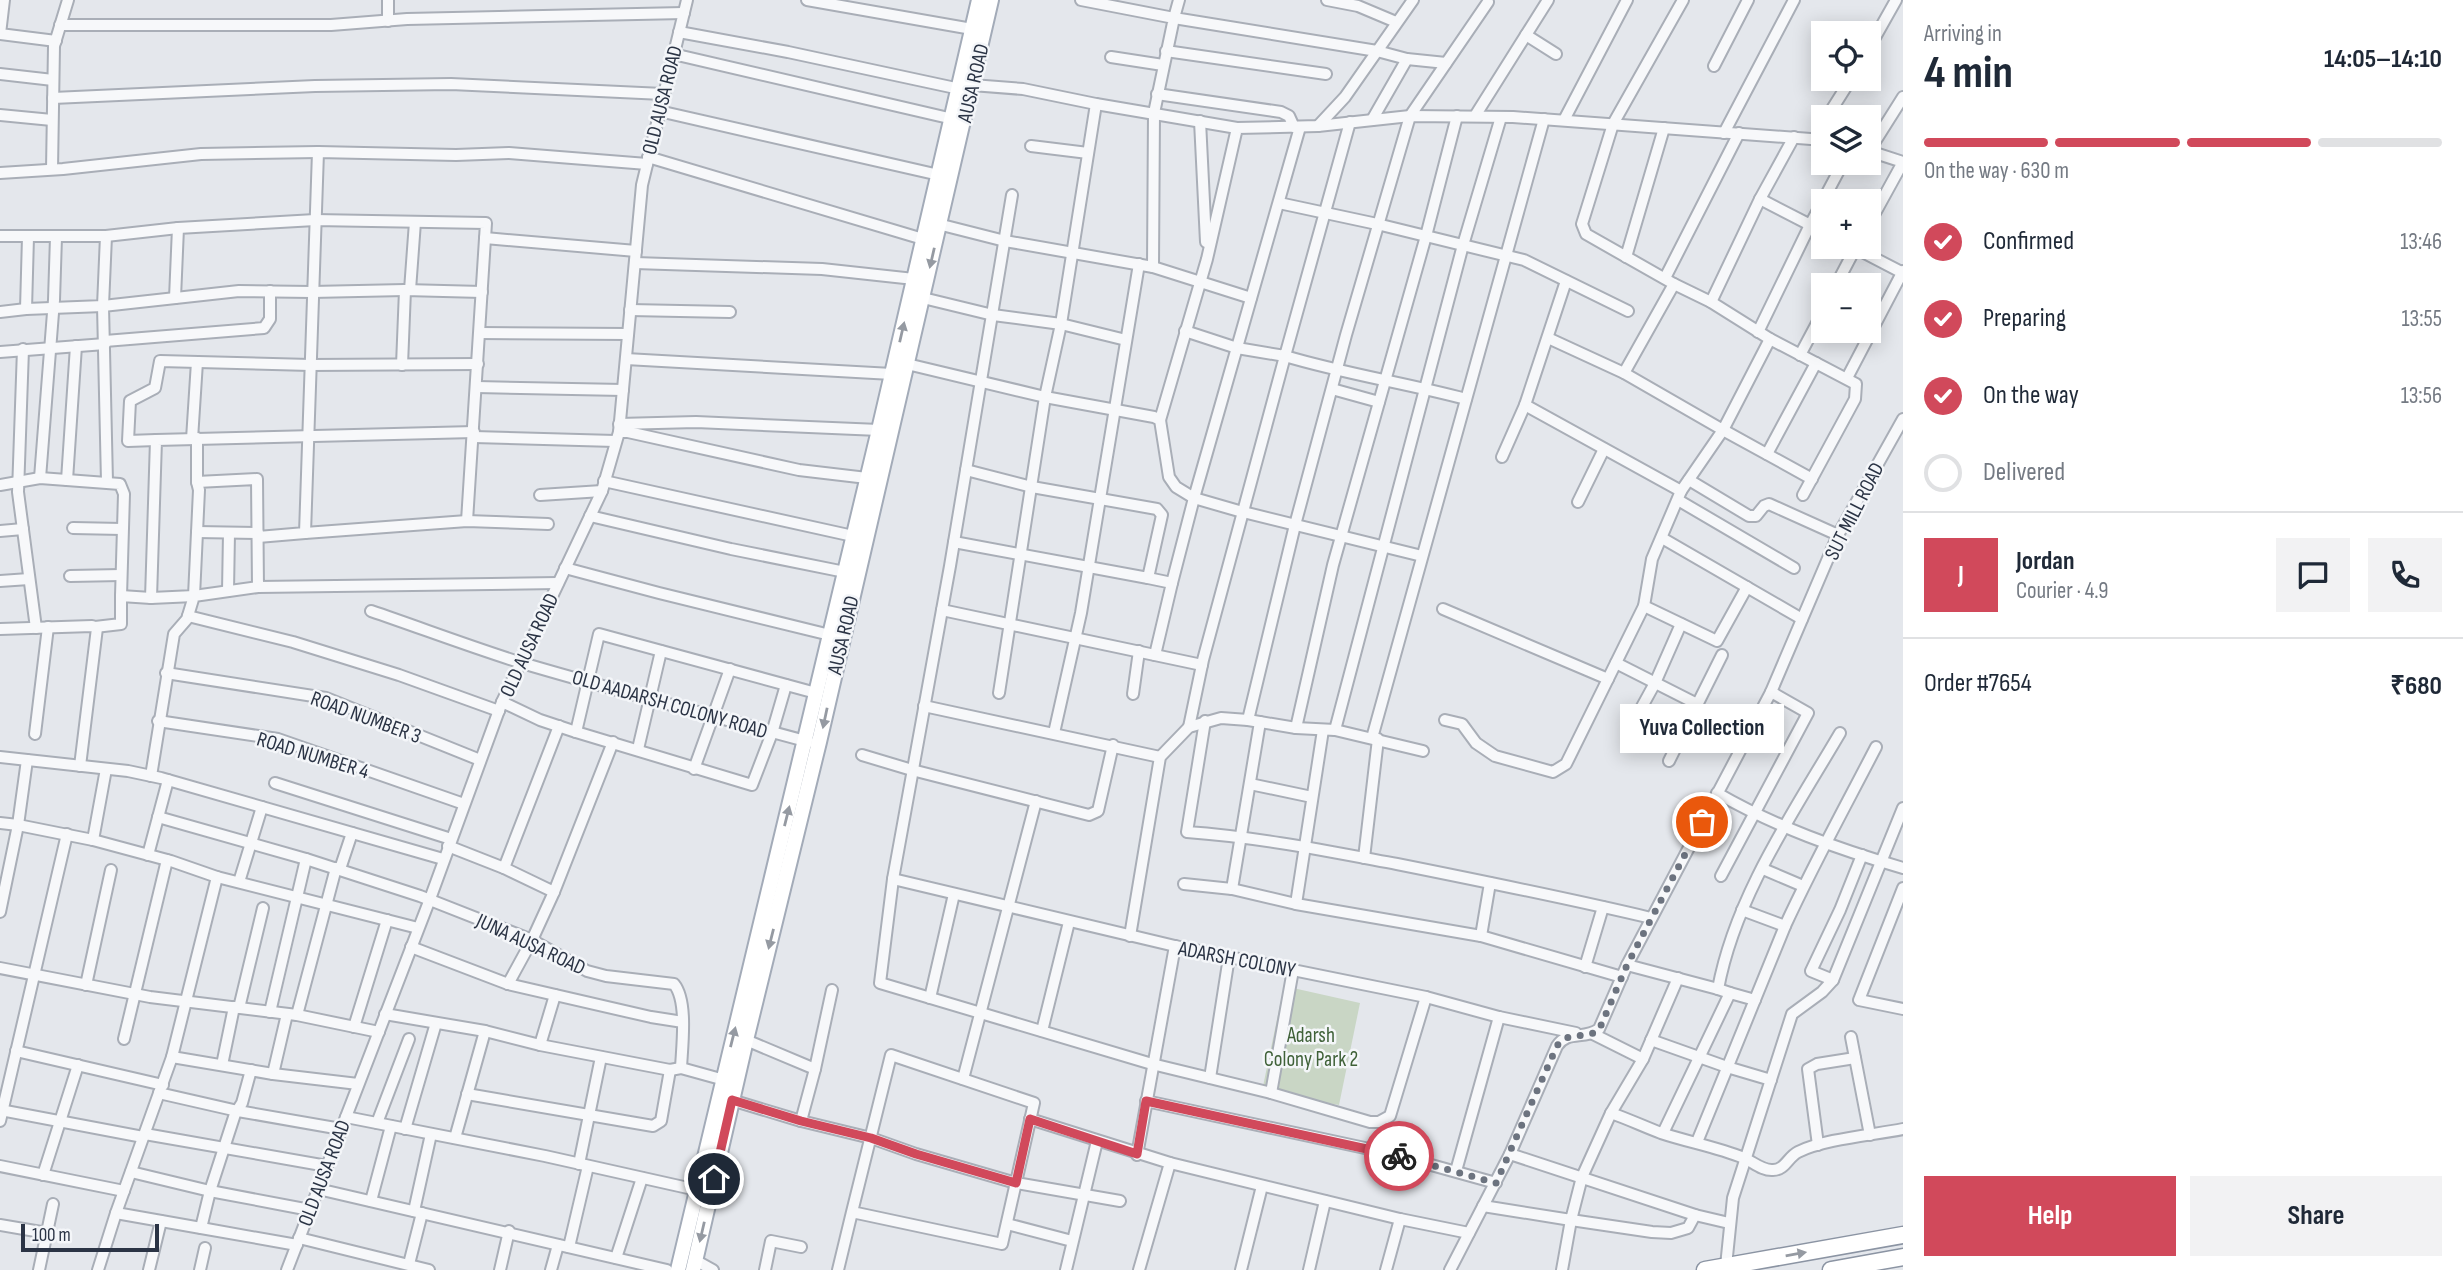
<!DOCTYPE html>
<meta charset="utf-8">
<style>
:root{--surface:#fff;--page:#f2f2f3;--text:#1f2937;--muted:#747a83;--line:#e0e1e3;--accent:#d1495b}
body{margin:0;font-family:"Sofia Sans Condensed",sans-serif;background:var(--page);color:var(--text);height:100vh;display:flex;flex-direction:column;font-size:26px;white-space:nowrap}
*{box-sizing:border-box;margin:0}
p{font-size:23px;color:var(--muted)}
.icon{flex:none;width:38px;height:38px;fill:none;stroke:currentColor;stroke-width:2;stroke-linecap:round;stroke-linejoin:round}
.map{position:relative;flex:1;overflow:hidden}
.details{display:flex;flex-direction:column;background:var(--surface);width:560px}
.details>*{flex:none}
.buttons{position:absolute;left:1811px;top:21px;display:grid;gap:14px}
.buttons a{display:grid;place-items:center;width:70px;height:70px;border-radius:0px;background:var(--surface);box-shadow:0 4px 18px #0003;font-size:35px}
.scale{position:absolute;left:21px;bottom:18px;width:138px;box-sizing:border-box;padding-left:7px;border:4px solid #2b3445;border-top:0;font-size:19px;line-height:24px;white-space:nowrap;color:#2b3445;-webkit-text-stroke:5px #f4f6f9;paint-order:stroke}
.pin{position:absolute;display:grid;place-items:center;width:60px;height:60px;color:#fff;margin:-30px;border:4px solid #fff;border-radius:50%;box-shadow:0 2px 7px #0007}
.courier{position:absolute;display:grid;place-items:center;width:70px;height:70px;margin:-35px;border:5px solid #d1495b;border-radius:50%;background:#fff;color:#222;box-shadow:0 2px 9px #0007}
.bubble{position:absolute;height:49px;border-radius:0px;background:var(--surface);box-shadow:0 4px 18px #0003;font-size:23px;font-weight:700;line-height:49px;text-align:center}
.summary em{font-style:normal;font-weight:700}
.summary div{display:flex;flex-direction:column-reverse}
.summary{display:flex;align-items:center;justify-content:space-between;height:119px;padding:0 21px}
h1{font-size:46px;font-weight:700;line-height:52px}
.bar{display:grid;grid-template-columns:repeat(4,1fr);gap:10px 7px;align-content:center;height:84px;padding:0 21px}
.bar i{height:9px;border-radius:5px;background:var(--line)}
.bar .current{background:var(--accent)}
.bar p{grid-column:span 4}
.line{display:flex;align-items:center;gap:18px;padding:0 21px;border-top:2px solid var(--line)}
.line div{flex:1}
.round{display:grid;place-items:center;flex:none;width:74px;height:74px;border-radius:0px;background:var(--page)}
ol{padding:0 21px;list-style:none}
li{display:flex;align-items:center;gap:21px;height:77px}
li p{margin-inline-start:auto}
li .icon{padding:7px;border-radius:50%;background:var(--accent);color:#fff;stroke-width:4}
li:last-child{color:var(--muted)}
li i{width:38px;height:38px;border:4px solid var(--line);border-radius:50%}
.action{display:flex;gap:14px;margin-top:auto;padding:14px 21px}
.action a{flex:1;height:80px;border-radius:0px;background:var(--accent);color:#fff;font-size:28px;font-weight:700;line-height:80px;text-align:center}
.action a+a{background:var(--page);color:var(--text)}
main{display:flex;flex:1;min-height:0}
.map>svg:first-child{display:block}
.green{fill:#c9d6c5}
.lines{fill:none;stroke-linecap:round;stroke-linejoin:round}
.minor-casing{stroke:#a9aeb7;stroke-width:14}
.major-casing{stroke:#a3abb8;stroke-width:18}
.highway-casing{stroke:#8b94a3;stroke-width:19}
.minor{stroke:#f7f8fa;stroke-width:10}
.major{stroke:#fff;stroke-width:14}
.highway{stroke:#fff;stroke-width:16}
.oneway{fill:#959aa2}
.done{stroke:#6c737f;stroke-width:7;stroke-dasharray:0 12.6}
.route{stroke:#d1495b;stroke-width:9}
.labels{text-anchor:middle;stroke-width:5;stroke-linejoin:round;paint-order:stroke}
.street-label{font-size:21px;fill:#2b3445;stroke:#f4f6f9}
.park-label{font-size:21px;fill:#3f6138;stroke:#f4f6f9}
</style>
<main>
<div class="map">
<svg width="1903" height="1270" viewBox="0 0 1903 1270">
<rect width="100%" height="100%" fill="#e4e7ec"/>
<path class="green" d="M1284 986 1360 1003 1339 1105 1262 1091Z"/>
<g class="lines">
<g class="minor-casing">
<g id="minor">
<path d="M4 0 0 34 56 41"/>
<path d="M388 0V21"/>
<path d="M807 0 972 29"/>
<path d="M1081 0 1174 18 1154 113 1153 267"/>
<path d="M1179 0 1174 18 1377 51 1407 59 1446 63"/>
<path d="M1327 0 1358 6 1396 22"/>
<path d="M60 25H331L407 19 684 13"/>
<path d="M679 32 788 52 960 89"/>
<path d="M1526 35 1556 54"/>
<path d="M1869 48 1896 0"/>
<path d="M1166 51 1326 74"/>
<path d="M673 54 953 119"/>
<path d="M1111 57 1163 65"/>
<path d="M1714 66 1748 0"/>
<path d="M0 74 53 80"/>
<path d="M972 85 1023 89 1096 104 1237 128"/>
<path d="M1157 94 1281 112 1289 116 1294 127"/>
<path d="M53 98 315 86 451 84 663 94"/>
<path d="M659 111 939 175"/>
<path d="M0 115 52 120"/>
<path d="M1475 116 1548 0"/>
<path d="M1827 117 1851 79"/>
<path d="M1372 120 1407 59"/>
<path d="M1564 120 1627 0"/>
<path d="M1200 121 1206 242"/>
<path d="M1318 126 1345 97 1413 0"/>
<path d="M1724 133 1794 0"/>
<path d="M1031 146 1088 153"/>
<path d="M1869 151 1903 162 1869 224"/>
<path d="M1869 151 1903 97"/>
<path d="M648 157 923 239"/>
<path d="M52 169 54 46 68 0"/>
<path d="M0 173 63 169 201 154 318 152"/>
<path d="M1012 195 950 566 893 879 880 983 1152 1064 1271 1093 1370 1122H1379L1390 1116 1426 997"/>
<path d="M1760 199 1824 232"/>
<path d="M1279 203 1377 224 1524 260 1628 311"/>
<path d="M934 223 1005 241 1153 267 1251 298"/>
<path d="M0 236H106L178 228"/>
<path d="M28 237 26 309 103 306 106 236"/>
<path d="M485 238 636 251"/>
<path d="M1853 247 1903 273"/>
<path d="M1626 257 1664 128"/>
<path d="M635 263 822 269 914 279"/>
<path d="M1665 278 1739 133"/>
<path d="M1674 284 1711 302 1770 339 1856 384 1855 399 1803 495"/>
<path d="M1836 285 1856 247"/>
<path d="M410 290 415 222"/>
<path d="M175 298 178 228 315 220 486 223 467 521"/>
<path d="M923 298 993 315 1061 324 1126 340"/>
<path d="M1711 302 1760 199 1794 137"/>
<path d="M630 310 730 312"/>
<path d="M0 312 26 309"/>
<path d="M1185 331 1237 348 1285 356 1350 122"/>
<path d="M1758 332 1810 225 1843 163"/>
<path d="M480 333 628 334"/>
<path d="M1548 338 1624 373 1723 430 1770 339"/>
<path d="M105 341 264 328 270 319V291"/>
<path d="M23 349 18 492 36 628"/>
<path d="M0 352 105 344"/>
<path d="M1800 355 1824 310"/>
<path d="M626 359 892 374"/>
<path d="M907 364 1045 397 1154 417 1160 420 1169 477 1176 487 1194 498 1239 511 1422 556"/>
<path d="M402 365 405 290 482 292"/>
<path d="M1624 373 1674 284 1586 234 1582 224 1613 124 1683 0"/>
<path d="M1847 378 1903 271"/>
<path d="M477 387 623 390"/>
<path d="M1332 389 1379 402"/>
<path d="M1525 405 1681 491"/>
<path d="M1160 420 1207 259 1237 128 1318 126 1410 116 1513 117 1824 140"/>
<path d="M619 424 696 422 879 430"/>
<path d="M619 432H628L799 470 867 478"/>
<path d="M474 437 615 441"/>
<path d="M192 439 197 362"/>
<path d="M156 440 128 441 130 401 155 388 160 361 310 365 478 364"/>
<path d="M1767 454 1816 363"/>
<path d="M1502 457 1525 405 1566 281"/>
<path d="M40 478 54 300 56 237"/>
<path d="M67 480 76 346"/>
<path d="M1689 480 1749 516H1756L1764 506 1769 504 1838 535"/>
<path d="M604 481 853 536"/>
<path d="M107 482 103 306 239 291 312 292 405 290"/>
<path d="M197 482V438"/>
<path d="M0 485 40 478 120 484 124 494 121 596"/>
<path d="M540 495 602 491"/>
<path d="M1678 500 1794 568"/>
<path d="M1578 502 1604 449"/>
<path d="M590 516 731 549 845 572"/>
<path d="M73 528 122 529"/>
<path d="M0 531 23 529"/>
<path d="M197 532 258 533"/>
<path d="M305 533 467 521 548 524"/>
<path d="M258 537 305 533 318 152 456 155 509 153 647 164"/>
<path d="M1662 538 1802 619"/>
<path d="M954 542 1148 578 1162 515 1157 509 1032 487 966 470"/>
<path d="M565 568 659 593 830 635"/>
<path d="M70 576 121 575"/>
<path d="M1148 578 1172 583 1155 655"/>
<path d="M0 581 29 579"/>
<path d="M1172 583 1194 498 1300 127"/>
<path d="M1747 587 1717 641 1644 606 1652 559 1681 491 1723 430 1812 479"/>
<path d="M228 591 229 533"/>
<path d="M151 598 156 440 474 432"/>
<path d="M1443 609 1608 679"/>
<path d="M942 610 1202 665"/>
<path d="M371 611C421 628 471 647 522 663 617 691 713 716 809 742"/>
<path d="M188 616 293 642 399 675 499 711"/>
<path d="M95 627 121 624V596L151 598 194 596 199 490 197 482 257 479 258 587 558 583"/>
<path d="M0 629 92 626 97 628 80 766"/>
<path d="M1616 663 1697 704"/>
<path d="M166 673 326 698 480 760"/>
<path d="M999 693 1045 397 1061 324 1096 104"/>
<path d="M1133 694 1139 651"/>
<path d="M502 702 540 720 576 732 752 785 772 733 786 685"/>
<path d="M924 706 1160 757"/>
<path d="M1248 720 1295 525 1346 335 1410 116 1488 2"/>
<path d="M1445 720 1462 724 1476 743 1495 756 1553 772 1566 764 1644 606"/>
<path d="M158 721 278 739 464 804"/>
<path d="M1205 721 1187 832C1258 837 1327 851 1397 864 1482 881 1567 898 1651 918"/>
<path d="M559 726 504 868 554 892 613 742"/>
<path d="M1189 727 1203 660 1285 356C1345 374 1406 383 1466 399"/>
<path d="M1296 728 1333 565 1426 236 1457 116"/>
<path d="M1335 730 1463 245 1501 117"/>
<path d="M576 732 599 634 816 693"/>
<path d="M1054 733 1081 613 1139 264"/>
<path d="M35 734 48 627"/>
<path d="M1627 734 1655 683 1681 624"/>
<path d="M1372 738 1544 119"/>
<path d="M638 749 661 651"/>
<path d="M862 755 912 770 1089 815 1098 811 1113 745"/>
<path d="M0 757 128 771 161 778 443 859"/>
<path d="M1669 761 1722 655"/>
<path d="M106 769 93 840 171 861 217 877 172 1057"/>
<path d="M694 769 730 669"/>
<path d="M151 776 174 634 187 619 194 596 258 587"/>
<path d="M275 783 451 839"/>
<path d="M1250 784 1312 797"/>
<path d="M1717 793C1776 827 1838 849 1903 868"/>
<path d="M158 817 306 859 420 896 532 940 587 971 606 976 674 984C688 1001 682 1046 681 1068"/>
<path d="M0 823 18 825 27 760"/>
<path d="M448 846 504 868"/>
<path d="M148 855 168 780"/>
<path d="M1364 858 1378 739"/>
<path d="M340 869 352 833"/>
<path d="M1763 869 1803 886"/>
<path d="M1721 876 1808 713 1771 692"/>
<path d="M217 877 418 928"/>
<path d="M893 879 1175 946 1426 997 1499 1017 1576 1033"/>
<path d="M239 882 262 807"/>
<path d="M1184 884 1232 889 1296 904 1481 936 1490 883"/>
<path d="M1903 888 1859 1000 1903 1009"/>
<path d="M1232 889 1260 722"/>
<path d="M1296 904 1323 730"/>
<path d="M0 912 18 825 93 840"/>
<path d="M1785 926C1813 865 1845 807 1876 747"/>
<path d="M1130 936 1160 757 1189 727 1221 718 1248 720 1296 728 1335 730 1423 751"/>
<path d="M1481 936 1622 977"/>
<path d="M411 947 508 984 651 1017 683 1022"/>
<path d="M1627 965 1718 989"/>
<path d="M1585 967 1603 907"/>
<path d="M0 968 150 997 297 1015 379 1032"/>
<path d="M1833 980 1903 808"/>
<path d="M508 984 532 940 554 892"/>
<path d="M86 985 111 870"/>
<path d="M1730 993 1755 1000"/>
<path d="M930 998 954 894"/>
<path d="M239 1008 263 908"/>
<path d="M270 1012 306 859"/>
<path d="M385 1014 485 1031 540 1045 670 1070 681 1068 728 1081"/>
<path d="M297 1015 336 868"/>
<path d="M354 1027 387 920"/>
<path d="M1042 1031 1069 922"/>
<path d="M1851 1037 1870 1135"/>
<path d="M124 1039 167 860"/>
<path d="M746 1040 815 1069 801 1121"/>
<path d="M1651 1040 1727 1067 1771 1080"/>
<path d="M540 1045 555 995"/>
<path d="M16 1051 163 1085"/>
<path d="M1643 1059 1678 978"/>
<path d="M222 1065 234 1007"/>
<path d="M815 1069 832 990"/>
<path d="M273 1074 287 1014"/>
<path d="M1210 1078 1229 957"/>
<path d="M963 1079 1036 801"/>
<path d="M159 1093 238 1111 341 1129"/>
<path d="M1271 1093 1293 970"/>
<path d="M467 1094 653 1126 661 1121 670 1070"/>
<path d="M728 1099 801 1121 871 1138 916 1154 1016 1183 1120 1201"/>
<path d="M1146 1101 1388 1153 1496 1183"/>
<path d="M0 1110 143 1137"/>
<path d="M1611 1113C1628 1119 1645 1127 1661 1133 1688 1142 1717 1147 1744 1158 1753 1162 1763 1171 1773 1170 1785 1170 1788 1157 1798 1152 1824 1139 1873 1135 1903 1129"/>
<path d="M346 1117 545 1156 697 1190"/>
<path d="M1030 1119 1170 1163 1139 1270"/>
<path d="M0 1121 67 834"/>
<path d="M377 1123 409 1039"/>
<path d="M405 1129 436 1023"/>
<path d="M1663 1133 1730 993 1718 989C1735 897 1793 813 1840 733"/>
<path d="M145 1134 327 1166"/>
<path d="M455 1138 485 1031"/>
<path d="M1697 1142 1785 926 1742 910"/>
<path d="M1818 1145 1808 1069 1817 1064 1855 1058"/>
<path d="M1510 1154 1695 1215 1729 1223"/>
<path d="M1137 1155 1175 946"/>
<path d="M1170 1163 1400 1219 1469 1233"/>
<path d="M579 1164 601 1057"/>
<path d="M0 1166 124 1191"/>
<path d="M1456 1171 1499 1017"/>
<path d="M131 1172 210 1191 310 1210"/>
<path d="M43 1175 78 1065"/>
<path d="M318 1189 667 1270"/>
<path d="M371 1201 391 1126"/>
<path d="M1483 1206 1571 1220 1582 1177 1611 1113 1643 1059 1593 1034"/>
<path d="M414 1211 431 1134"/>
<path d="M116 1213 201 1228 210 1191 235 1114 242 1103 251 1070"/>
<path d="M1007 1224 1072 1241"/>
<path d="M0 1225 47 1233"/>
<path d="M201 1228 297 1245"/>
<path d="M299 1238 429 1270"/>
<path d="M569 1247 588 1166"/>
<path d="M616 1258 642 1178"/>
<path d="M695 1260 713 1270"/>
<path d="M409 1264 422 1213"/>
<path d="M1726 1266 1733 1198 1792 1014 1822 992 1833 980 1811 971 1840 910 1862 855"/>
<path d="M39 1270 53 1204"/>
<path d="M98 1270 116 1213 172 1057 273 1074 358 1084"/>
<path d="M149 1270 161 1221"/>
<path d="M200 1270 205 1248"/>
<path d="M287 1270 430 899 502 702 602 491 619 432 642 185 687 0"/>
<path d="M500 1270 509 1231"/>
<path d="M551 1270 558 1245"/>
<path d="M765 1270 771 1241 801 1247"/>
<path d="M838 1270 852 1212 1002 1244 1034 1103 891 1055 852 1212"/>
<path d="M1066 1270 1097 1141"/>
<path d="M1241 1270 1262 1186"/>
<path d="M1309 1270 1325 1201"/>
<path d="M1386 1270 1400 1219"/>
<path d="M1450 1270 1510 1154 1557 1046C1567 1030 1585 1040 1599 1029L1627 965 1771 692 1838 535 1903 419"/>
<path d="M1562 1270 1571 1220 1652 1232 1671 1233 1688 1228 1695 1215"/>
</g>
</g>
<g class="major-casing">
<g id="major">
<path d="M678 1270 879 430 979 0"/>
<path d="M693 1270 746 1040 819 742 991 0"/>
</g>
</g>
<g class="highway-casing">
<g id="highway">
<path d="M1705 1270 1903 1235"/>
<path d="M1831 1270 1903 1257"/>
</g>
</g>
<use href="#minor" class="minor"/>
<use href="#major" class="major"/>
<use href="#highway" class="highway"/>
</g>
<defs><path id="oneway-solid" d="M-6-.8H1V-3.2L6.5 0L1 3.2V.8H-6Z" transform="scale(1.75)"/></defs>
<g class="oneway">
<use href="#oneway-solid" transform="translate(932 258) rotate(103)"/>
<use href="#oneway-solid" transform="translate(902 332) rotate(-77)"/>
<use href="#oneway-solid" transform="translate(825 718) rotate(102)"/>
<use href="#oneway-solid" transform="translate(787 816) rotate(-76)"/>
<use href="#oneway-solid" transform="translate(771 939) rotate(104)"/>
<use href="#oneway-solid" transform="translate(733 1037) rotate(-76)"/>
<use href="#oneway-solid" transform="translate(702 1232) rotate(103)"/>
<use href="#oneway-solid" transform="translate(1796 1254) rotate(-10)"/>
</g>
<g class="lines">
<path class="done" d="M1399 1156 1496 1183 1557 1046C1568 1030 1585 1040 1599 1030L1627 965 1702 822"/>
<path class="route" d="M714 1179 732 1100 801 1121 871 1138 916 1154 1016 1183 1030 1119 1137 1154 1146 1101 1399 1156"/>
</g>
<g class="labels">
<g class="street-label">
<text transform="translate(973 83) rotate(-77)" y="7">AUSA ROAD</text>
<text transform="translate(662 100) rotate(-76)" y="7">OLD AUSA ROAD</text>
<text transform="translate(1854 511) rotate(-63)" y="7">SUT MILL ROAD</text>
<text transform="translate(843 635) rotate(-77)" y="7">AUSA ROAD</text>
<text transform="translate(529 645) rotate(-65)" y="7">OLD AUSA ROAD</text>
<text transform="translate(670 704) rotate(16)" y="7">OLD AADARSH COLONY ROAD</text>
<text transform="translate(366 717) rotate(20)" y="7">ROAD NUMBER 3</text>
<text transform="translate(313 755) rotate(17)" y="7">ROAD NUMBER 4</text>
<text transform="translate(531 944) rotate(25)" y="7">JUNA AUSA ROAD</text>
<text transform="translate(1237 959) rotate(11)" y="7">ADARSH COLONY</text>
<text transform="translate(324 1173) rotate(-69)" y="7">OLD AUSA ROAD</text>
</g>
<g class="park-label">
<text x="1311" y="1042">Adarsh<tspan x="1311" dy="24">Colony Park 2</tspan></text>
</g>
</g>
</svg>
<div class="buttons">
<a><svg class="icon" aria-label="locate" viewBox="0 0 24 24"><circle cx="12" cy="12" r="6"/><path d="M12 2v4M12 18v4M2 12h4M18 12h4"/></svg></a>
<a><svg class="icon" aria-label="layers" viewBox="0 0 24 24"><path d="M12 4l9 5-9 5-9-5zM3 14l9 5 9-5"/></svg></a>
<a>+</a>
<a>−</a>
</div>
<div class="scale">100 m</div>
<div class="pin" style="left:1702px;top:822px;background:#ea580c"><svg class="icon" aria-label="bag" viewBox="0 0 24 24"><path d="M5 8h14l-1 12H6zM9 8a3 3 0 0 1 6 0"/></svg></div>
<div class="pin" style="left:714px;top:1179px;background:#1f2937"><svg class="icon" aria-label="home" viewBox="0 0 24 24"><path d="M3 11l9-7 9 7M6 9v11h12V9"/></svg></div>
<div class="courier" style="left:1399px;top:1156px"><svg class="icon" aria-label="bike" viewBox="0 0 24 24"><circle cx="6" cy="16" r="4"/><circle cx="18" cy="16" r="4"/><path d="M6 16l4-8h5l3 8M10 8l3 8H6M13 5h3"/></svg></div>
<div class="bubble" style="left:1620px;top:704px;width:164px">Yuva Collection</div>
</div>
<section class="details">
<div class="summary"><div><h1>4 min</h1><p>Arriving in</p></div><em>14:05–14:10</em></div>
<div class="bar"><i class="current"></i><i class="current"></i><i class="current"></i><i></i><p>On the way · 630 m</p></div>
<ol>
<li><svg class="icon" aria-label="check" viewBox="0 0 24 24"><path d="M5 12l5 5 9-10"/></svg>Confirmed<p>13:46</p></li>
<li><svg class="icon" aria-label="check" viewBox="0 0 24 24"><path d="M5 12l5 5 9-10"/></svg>Preparing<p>13:55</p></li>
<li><svg class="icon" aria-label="check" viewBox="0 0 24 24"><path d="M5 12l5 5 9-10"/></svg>On the way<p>13:56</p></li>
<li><i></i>Delivered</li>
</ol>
<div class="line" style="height:126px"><b class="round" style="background:var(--accent);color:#fff">J</b><div><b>Jordan</b><p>Courier · 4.9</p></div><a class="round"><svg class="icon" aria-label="chat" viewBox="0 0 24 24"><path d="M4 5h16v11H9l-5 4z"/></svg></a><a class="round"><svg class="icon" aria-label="phone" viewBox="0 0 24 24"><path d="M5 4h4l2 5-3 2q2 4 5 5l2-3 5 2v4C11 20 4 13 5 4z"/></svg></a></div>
<div class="line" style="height:91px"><div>Order #7654</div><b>₹680</b></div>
<div class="action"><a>Help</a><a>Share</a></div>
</section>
</main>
